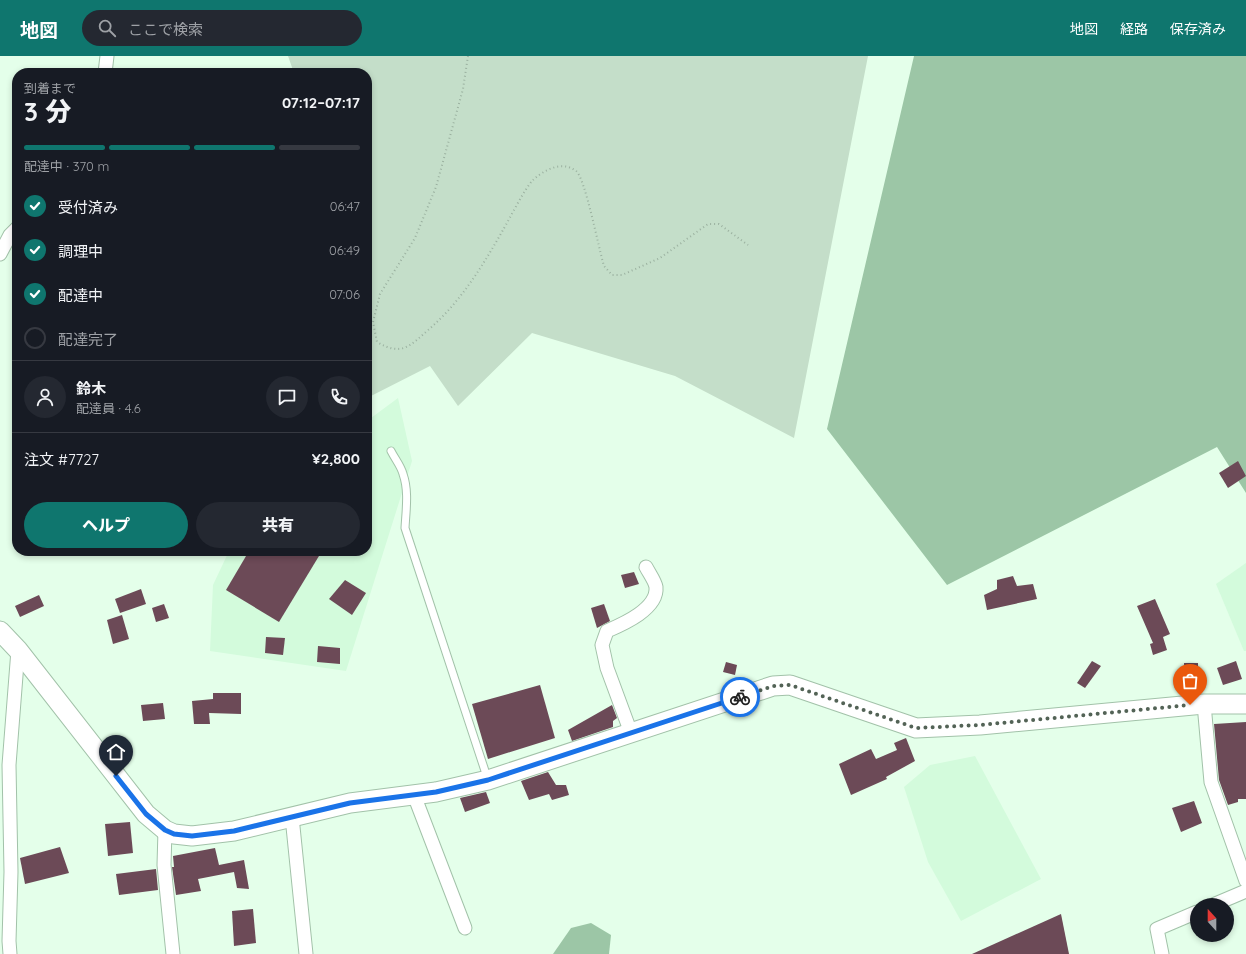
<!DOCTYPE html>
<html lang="ja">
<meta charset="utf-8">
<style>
:root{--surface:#171b24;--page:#242831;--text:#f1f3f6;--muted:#9ea1a6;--line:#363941;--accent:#0f766e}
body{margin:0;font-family:Quicksand,"Noto Sans JP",sans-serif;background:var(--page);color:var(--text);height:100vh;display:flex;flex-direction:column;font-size:15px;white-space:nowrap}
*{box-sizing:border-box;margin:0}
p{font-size:13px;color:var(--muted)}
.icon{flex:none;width:22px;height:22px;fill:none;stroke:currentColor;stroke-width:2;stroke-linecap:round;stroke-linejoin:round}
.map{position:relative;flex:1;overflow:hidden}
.details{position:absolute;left:12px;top:12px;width:360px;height:488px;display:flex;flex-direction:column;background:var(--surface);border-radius:16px;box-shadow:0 2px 6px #0003}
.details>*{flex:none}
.needle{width:26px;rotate:339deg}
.tools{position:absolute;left:1190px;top:842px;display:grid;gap:8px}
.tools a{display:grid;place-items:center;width:44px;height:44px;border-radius:50%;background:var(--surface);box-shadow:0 2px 6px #0003;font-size:20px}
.pin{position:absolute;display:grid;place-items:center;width:34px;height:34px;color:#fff;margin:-41px -17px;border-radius:50% 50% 50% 0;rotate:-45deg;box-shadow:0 0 4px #0007}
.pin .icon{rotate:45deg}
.courier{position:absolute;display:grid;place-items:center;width:40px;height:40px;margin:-20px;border:3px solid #1a73e8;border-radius:50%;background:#fff;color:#222;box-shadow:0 1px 5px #0007}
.summary em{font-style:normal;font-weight:800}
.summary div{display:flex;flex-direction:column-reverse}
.summary{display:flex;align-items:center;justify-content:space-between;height:68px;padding:0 12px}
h1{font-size:26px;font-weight:800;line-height:30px}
.bar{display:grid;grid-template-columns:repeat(4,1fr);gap:6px 4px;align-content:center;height:48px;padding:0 12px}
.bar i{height:5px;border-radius:3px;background:var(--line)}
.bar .on{background:var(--accent)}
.bar p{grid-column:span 4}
.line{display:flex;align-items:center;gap:10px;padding:0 12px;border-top:1px solid var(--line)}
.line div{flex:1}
.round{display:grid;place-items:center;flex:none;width:42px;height:42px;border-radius:21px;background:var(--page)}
ol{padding:0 12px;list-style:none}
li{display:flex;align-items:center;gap:12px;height:44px}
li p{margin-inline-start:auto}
li .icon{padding:4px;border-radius:50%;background:var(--accent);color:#fff;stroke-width:4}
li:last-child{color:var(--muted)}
li i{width:22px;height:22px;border:2px solid var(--line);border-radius:50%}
.button{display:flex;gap:8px;margin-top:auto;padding:8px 12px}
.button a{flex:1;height:46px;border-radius:24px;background:var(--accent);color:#fff;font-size:16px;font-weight:800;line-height:46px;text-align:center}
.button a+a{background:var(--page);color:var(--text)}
header{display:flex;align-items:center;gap:24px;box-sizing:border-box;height:56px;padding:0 20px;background:var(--accent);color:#fff}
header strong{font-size:19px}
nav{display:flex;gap:22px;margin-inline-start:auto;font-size:14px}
.search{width:280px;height:36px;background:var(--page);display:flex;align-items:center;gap:10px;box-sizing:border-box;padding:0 14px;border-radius:22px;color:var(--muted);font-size:15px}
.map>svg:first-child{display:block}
.built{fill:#d3fbdc}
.green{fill:#c4dec9}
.forest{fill:#9cc6a6}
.building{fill:#6c4a57}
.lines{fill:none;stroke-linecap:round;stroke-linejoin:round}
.lane-casing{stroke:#a2c2a9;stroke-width:9}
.street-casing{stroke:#a2c2a9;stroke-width:15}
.secondary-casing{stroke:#a2c2a9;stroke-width:21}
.path{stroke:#9bb1a0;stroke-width:2;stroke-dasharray:1 3;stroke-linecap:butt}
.lane{stroke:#fff;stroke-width:7}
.street{stroke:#fff;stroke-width:13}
.secondary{stroke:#fff;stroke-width:19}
.done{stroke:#536356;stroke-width:4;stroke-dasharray:0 7.2}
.route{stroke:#1a73e8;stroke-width:5}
</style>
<header>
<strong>地図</strong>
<div class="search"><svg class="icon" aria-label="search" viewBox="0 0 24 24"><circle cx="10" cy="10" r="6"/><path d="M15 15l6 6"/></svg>ここで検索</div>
<nav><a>地図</a><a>経路</a><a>保存済み</a></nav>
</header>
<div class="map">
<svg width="1246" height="898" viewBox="0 0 1246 898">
<rect width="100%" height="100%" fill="#e4ffea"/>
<g class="built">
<path d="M398 342 412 405 346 615 210 595 213 529 229 495H367V365Z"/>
<path d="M1246 507V595H1244L1216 528Z"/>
<path d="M975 700 1041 823 961 865 928 806 904 731 930 709Z"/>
</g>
<path class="green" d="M288 0H868L794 382 675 320 532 277 458 350 430 310 367 342V17H294Z"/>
<g class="forest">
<path d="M914 0H1246V437L1217 391 947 529 827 373Z"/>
<path d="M591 867 611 879 609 898H553L571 872Z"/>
</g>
<g class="building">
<path d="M1238 405 1246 420 1228 432 1219 417Z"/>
<path d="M249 495H322L279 566 226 534Z"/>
<path d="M634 516 639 528 625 532 621 519Z"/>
<path d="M1013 520 1017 530 1033 528 1037 543 987 554 984 539 997 533V524Z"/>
<path d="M345 524 366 537 352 559 329 543Z"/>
<path d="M141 533 146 548 120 557 115 543Z"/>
<path d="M39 539 44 550 20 561 15 550Z"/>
<path d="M1155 543 1170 578 1163 581 1167 594 1153 599 1150 588 1153 587 1137 550Z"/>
<path d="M164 548 169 562 156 566 152 552Z"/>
<path d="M604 548 610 565 597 572 591 552Z"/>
<path d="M122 559 129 583 113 588 107 564Z"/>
<path d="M266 581 285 582 283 599 265 597Z"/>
<path d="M318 590 340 592V608L317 606Z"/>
<path d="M1092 605 1101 610 1085 632 1077 627Z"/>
<path d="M1236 605 1242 623 1223 629 1217 612Z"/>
<path d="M726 606 737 609 735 619 723 616Z"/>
<path d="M1184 607H1198V625L1185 626Z"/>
<path d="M540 629 555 682 488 703 472 648Z"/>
<path d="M213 637H241V658L209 657 210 668H194L192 645 213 643Z"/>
<path d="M163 647 165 663 143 665 141 649Z"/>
<path d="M612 649 617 662 613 665V671L572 685 568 674Z"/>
<path d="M1246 666V743H1238V746L1228 749 1219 724 1214 668Z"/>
<path d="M906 682 915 705 886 721 887 723 851 739 839 708 871 693 876 703 897 694 894 687Z"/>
<path d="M548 716 556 729H566L569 739 552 744 549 738 529 744 521 725Z"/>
<path d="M486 736 490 747 465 756 460 742Z"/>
<path d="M1194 745 1202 767 1181 776 1172 752Z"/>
<path d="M130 766 133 797 108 800 105 768Z"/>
<path d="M60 791 69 817 25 828 20 802Z"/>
<path d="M215 792 219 809 244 804 249 833 237 832 234 816 198 823 201 835 176 839 172 811H174L173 800Z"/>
<path d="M156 813 158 834 119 839 116 818Z"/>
<path d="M253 853 256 887 234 890 232 855Z"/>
<path d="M1061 858 1069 898H972Z"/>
</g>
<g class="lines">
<g class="lane-casing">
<path id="lane" d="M391 395C395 403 401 410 403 418 409 435 406 454 405 472L488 724"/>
</g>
<g class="street-casing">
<g id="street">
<path d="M105 17 107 0"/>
<path d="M0 198 10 179 17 172"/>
<path d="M1204 648 1211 726 1246 825"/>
<path d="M631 677 607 612 602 589 607 575C623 568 658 553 656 531 655 525 649 517 646 511"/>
<path d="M414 739 465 872"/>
<path d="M292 761 306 898"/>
<path d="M165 774 164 809 173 898"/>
<path d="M1213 849 1246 835"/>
<path d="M10 898 9 885 11 816 9 709 18 594"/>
<path d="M1162 898 1157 873 1197 856"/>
</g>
</g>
<g class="secondary-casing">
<path id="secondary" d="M0 575 18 594 146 758 165 774 174 778 192 780 234 775 350 747 436 736 488 724 773 630 790 629 916 672 980 669 1204 648H1246"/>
</g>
<path class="path" d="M468 0 463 33 436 131 415 182 380 238 373 266 377 286C401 300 409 291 427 275 460 247 482 211 503 174 510 162 525 132 533 124 544 114 562 104 576 115 585 121 599 194 604 210L612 219H622L660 202 708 168H719L748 189"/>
<use href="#lane" class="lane"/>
<use href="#street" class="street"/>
<use href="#secondary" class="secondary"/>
</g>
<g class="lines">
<path class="done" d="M740 641 773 630 790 629 916 672 980 669 1190 649"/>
<path class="route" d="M116 720 146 758 165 774 174 778 192 780 234 775 350 747 436 736 488 724 740 641"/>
</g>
</svg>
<div class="tools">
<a><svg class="needle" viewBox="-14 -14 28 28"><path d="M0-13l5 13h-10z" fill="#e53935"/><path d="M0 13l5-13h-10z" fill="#9ea1a6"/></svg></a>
</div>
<div class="pin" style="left:1190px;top:649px;background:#ea580c"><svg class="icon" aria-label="bag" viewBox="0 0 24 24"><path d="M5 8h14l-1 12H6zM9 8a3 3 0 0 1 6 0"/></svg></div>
<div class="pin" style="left:116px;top:720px;background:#1f2937"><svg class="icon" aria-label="home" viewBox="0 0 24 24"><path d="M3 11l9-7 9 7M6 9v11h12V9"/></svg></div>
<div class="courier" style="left:740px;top:641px"><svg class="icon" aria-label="bike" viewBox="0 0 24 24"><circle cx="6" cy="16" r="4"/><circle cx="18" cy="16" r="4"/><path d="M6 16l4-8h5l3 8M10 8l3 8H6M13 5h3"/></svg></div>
<section class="details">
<div class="summary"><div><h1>3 分</h1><p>到着まで</p></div><em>07:12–07:17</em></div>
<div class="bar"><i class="on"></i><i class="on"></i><i class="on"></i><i></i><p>配達中 · 370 m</p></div>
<ol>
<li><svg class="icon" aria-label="check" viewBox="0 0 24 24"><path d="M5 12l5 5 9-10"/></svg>受付済み<p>06:47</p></li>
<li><svg class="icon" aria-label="check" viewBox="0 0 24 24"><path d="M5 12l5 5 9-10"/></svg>調理中<p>06:49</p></li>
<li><svg class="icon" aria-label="check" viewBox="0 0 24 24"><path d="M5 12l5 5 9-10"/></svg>配達中<p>07:06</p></li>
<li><i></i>配達完了</li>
</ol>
<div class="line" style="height:72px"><a class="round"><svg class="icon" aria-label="person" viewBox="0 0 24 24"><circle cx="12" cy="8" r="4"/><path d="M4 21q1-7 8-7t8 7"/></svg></a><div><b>鈴木</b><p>配達員 · 4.6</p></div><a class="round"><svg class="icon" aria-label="chat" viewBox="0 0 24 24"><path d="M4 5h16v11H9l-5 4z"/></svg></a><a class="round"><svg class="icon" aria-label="phone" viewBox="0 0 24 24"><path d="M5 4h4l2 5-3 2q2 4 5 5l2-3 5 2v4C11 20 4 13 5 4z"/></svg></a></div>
<div class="line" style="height:52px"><div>注文 #7727</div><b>¥2,800</b></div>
<div class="button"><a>ヘルプ</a><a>共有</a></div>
</section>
</div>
